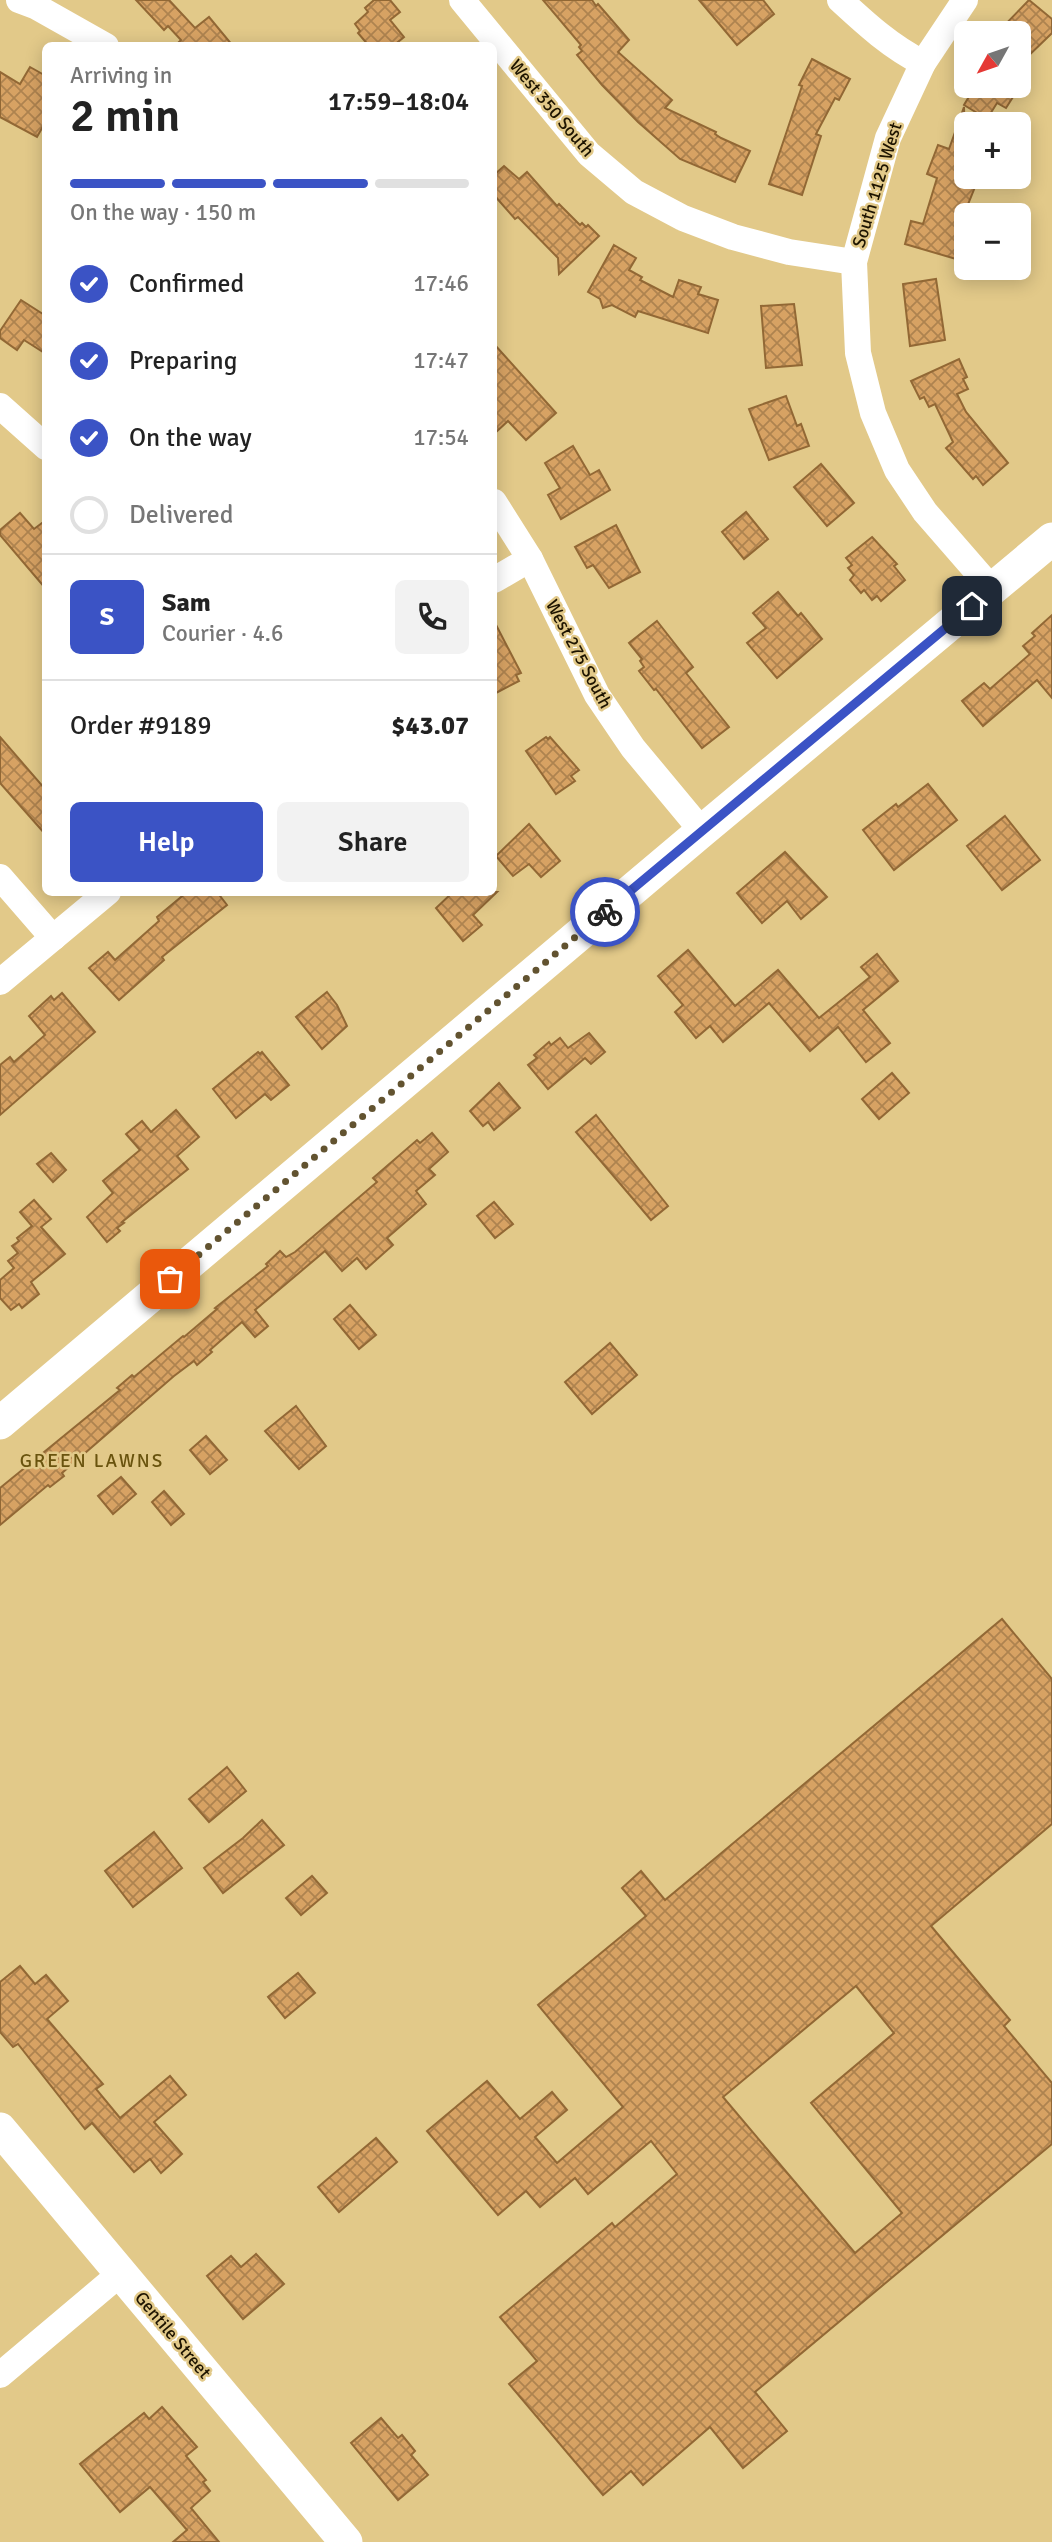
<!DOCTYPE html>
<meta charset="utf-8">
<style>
:root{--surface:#fff;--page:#f2f2f2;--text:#222;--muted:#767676;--line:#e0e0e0;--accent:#3b53c5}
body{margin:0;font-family:Signika,sans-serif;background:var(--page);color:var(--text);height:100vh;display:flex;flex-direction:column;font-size:26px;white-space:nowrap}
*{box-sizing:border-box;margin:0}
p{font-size:23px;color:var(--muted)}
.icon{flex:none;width:38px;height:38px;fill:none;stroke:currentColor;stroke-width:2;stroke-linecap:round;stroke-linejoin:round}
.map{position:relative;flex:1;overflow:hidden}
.side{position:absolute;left:42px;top:42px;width:455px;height:854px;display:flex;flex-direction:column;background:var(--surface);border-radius:10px;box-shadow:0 4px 18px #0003}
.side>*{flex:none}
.needle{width:46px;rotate:230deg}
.controls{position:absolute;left:954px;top:21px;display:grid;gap:14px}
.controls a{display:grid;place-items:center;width:77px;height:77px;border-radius:10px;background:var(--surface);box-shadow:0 4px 18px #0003;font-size:35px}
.pin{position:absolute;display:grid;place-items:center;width:60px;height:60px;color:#fff;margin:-30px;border-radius:14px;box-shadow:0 4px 10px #0006}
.courier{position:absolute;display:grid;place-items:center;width:70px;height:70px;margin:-35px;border:5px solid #3b53c5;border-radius:50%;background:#fff;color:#222;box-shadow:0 2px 9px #0007}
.summary em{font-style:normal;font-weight:600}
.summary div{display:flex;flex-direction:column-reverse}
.summary{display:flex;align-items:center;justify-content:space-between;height:119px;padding:0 28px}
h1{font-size:46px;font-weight:600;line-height:52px}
.bar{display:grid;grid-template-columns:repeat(4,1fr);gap:10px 7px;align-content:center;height:84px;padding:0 28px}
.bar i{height:9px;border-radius:5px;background:var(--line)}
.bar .selected{background:var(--accent)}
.bar p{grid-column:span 4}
.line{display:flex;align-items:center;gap:18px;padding:0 28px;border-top:2px solid var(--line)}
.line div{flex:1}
.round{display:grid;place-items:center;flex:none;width:74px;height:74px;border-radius:10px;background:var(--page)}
ol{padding:0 28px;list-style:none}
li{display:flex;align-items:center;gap:21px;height:77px}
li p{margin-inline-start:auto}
li .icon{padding:7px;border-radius:50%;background:var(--accent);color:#fff;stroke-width:4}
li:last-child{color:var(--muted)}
li i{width:38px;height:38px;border:4px solid var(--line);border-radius:50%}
.button{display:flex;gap:14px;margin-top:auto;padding:14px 28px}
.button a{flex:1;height:80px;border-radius:10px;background:var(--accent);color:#fff;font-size:28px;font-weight:600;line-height:80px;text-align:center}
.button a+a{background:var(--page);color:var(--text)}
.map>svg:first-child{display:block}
.building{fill:url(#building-cross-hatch);stroke:#926835;stroke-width:2;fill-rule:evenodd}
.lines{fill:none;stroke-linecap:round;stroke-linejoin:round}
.minor{stroke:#fff;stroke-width:26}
.major{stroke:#fff;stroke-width:33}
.done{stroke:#625330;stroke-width:7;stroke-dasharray:0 12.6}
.route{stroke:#3b53c5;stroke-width:9}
.labels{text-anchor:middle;stroke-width:5;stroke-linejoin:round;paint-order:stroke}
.street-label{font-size:18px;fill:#1d1400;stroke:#e2c989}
.neighbourhood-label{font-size:19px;letter-spacing:2px;fill:#69530e;stroke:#e2c989}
</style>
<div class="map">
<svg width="1052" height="2542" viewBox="0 0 1052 2542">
<defs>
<pattern id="building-cross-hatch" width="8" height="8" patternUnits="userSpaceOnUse" patternTransform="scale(1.75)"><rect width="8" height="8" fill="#d7a263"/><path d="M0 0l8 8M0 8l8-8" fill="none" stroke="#ae834f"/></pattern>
</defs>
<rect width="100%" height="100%" fill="#e2c989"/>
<g class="building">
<path d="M136 0H169L195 28 209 17 233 46H175L181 40 168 26 164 30Z"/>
<path d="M374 0H390L400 12 390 20 404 37 393 46H369L358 33 360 31 355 24 368 12 365 8Z"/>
<path d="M543 0H592L596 6 598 4 629 40 618 52 672 100 665 108 716 132 715 134 721 138 750 151 735 182 680 159 638 122 602 85 577 55 582 51 579 47 581 45Z"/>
<path d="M699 0H763L774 14 737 45Z"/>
<path d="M1029 0 1052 19V33L1018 66V33H997Z"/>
<path d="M812 59 850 79 839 100 835 98 816 134 821 136 802 195 769 184 802 86 799 85Z"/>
<path d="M30 67 46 76V121L37 137 0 117V72L20 84Z"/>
<path d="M966 86H1020L1006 108 997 103 987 119 964 105 973 90Z"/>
<path d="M964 107 966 177H979L967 207 970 208 968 215H966L956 259 905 244 911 221 923 224 937 178 927 174 938 145 949 149Z"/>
<path d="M504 166 519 179 527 172 557 206 559 204 580 225 582 223 586 227 588 225 599 236 559 274 558 258 518 217 515 219 494 195V175Z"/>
<path d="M614 245 636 258 629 270 642 277 640 280 673 297 679 280 701 287 698 294 718 300 708 333 638 311 635 317 612 305 603 308 600 299 588 292Z"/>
<path d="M936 279 945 340 910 346 903 284Z"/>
<path d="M21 300 46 316V354L24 340 17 350 0 338V331Z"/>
<path d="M794 304 802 365 766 368 761 306Z"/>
<path d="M494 344 556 413 526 440 508 421 494 434Z"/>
<path d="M959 359 967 377 963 379 968 389 957 394 966 412 1008 463 983 485 976 476 973 479 946 448 953 442 935 404 929 407 924 397 920 399 911 381Z"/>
<path d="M786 396 797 426 801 424 809 446 769 460 749 409Z"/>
<path d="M573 446 590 475 599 470 610 490 561 519 548 495 560 488 545 463Z"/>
<path d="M821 464 854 503 827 526 794 487Z"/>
<path d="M746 512 768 539 744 559 722 532Z"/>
<path d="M20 513 34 529 46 520V589L0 535V530Z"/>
<path d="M616 525 640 572 609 588 593 565 587 568 575 547Z"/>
<path d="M872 537 897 564 894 566 905 580 881 601 877 596 872 600 864 590 861 593 850 580 854 575 848 568 852 565 846 558Z"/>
<path d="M778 592 798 616 801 613 822 639 777 678 747 643 766 628 753 613Z"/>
<path d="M1052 615V698L1037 680 983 726 962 701 984 683 990 689 1030 654 1023 646 1035 636 1032 633Z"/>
<path d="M494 621 521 673 516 675 519 681 494 694Z"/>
<path d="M657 621 693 667 686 673 729 727 702 748 656 689 654 690 639 671 644 667 640 661 642 659 629 643Z"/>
<path d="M0 737 46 790V835L0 783Z"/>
<path d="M546 737 548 739 550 737 579 770 571 776 575 781 556 794 526 751Z"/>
<path d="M928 784 957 820 894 870 863 830 896 804 898 807Z"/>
<path d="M1005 816 1040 860 1002 890 967 846Z"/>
<path d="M529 824 560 861 541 877 529 864 513 876 496 856Z"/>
<path d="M785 852 827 897 801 919 787 901 762 923 737 893Z"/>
<path d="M187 892H217L227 905 162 957 164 960 119 1000 89 968 108 952 115 960 159 921 157 917Z"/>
<path d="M453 892H497L473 915 482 925 463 941 436 908Z"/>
<path d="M688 950 735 1006 778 970 819 1018 870 977 861 967 877 954 898 981 863 1010 890 1043 866 1062 838 1027 810 1051 769 1003 723 1042 710 1026 696 1038 675 1012 683 1005 658 976Z"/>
<path d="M327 992 337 1005 347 1026 322 1049 296 1017Z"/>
<path d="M62 993 95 1032 0 1115V1065L10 1057 14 1062 45 1035 29 1016 51 996 54 1000Z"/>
<path d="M589 1033 605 1052 591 1064 585 1058 548 1089 528 1065 537 1058 534 1055 549 1042 551 1045 560 1038 568 1048Z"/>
<path d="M258 1052 260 1054 262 1052 289 1085 271 1100 265 1094 236 1118 213 1089Z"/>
<path d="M892 1073 909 1093 879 1119 862 1099Z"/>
<path d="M499 1083 520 1108 494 1130 488 1122 483 1126 470 1111Z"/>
<path d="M176 1110 199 1137 177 1156 188 1169 122 1222 124 1223 117 1228 120 1231 107 1242 87 1217 113 1193 103 1181 140 1150 126 1134 142 1121 151 1132Z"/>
<path d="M596 1115 668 1206 651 1220 576 1132Z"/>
<path d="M432 1133 448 1152 429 1169 435 1175 416 1191 426 1204 387 1238 393 1245 366 1269 357 1258 342 1271 325 1251 255 1310 268 1326 255 1337 242 1322 210 1350 212 1352 197 1365 194 1361 174 1376 62 1473 64 1476 50 1487 48 1485 0 1525V1488L120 1390 117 1388 132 1375 134 1377 183 1336 184 1337 217 1309 215 1308 268 1266 266 1264 280 1251 286 1257 295 1252 377 1182 373 1178 417 1140 420 1143Z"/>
<path d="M51 1153 66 1170 53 1182 37 1164Z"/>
<path d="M34 1200 51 1219 41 1227 65 1254 31 1282 39 1294 22 1308 19 1304 11 1310 0 1298V1280L14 1268 8 1261 18 1253 12 1246 19 1241 17 1238 32 1226 20 1212Z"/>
<path d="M494 1202 513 1224 495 1238 477 1216Z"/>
<path d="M350 1305 376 1335 359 1349 334 1319Z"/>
<path d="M610 1343 637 1375 592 1414 565 1382Z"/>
<path d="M296 1406 326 1446 299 1469 265 1431Z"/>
<path d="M206 1436 227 1460 210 1474 190 1450Z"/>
<path d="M121 1477 136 1494 113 1514 98 1496Z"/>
<path d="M164 1491 184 1514 171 1525 152 1502Z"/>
<path d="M1002 1619 1052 1679V1824L931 1926 1010 2020 1004 2026 1052 2083V2144L755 2392 787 2431 743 2468 710 2427 643 2485 631 2471 603 2495 509 2384 537 2361 500 2317 612 2223 615 2227 677 2174 651 2141 588 2194 575 2178 540 2207 526 2191 498 2215 427 2131 487 2081 520 2119 552 2092 567 2110 535 2137 557 2163 623 2107 538 2005 646 1916 622 1888 641 1871 665 1900ZM856 1986 894 2033 811 2103 902 2213 855 2253 723 2097Z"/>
<path d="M227 1767 246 1791 209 1822 189 1799Z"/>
<path d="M262 1820 284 1845 223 1893 204 1868 243 1838Z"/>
<path d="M154 1832 182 1868 133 1907 105 1871Z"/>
<path d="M312 1876 327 1893 301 1915 286 1898Z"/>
<path d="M20 1966 35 1984 46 1975 68 2001 47 2019 103 2084 96 2089 120 2118 170 2076 186 2095 154 2122 182 2154 161 2173 150 2159 134 2172 92 2123 85 2129 18 2044 13 2047 0 2032V1982Z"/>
<path d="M298 1973 315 1993 285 2018 268 1997Z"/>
<path d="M376 2138 397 2162 339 2212 318 2187Z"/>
<path d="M256 2254 284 2284 243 2319 207 2276 231 2256 241 2267Z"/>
<path d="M162 2407 197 2447 186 2456 206 2480 203 2482 210 2491 191 2508 219 2542H173L187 2530 150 2487 120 2512 80 2464 144 2413 149 2419Z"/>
<path d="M381 2418 398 2438 402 2435 415 2451 411 2455 428 2475 398 2500 351 2443Z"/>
</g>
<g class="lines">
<g class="minor">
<path d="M19 0 35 6 106 46"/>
<path d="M462 0 589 154 634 192 683 218 733 237 789 252 854 262"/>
<path d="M840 0C866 24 891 47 923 63"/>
<path d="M965 0 923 63 888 138 854 262 858 353 873 413 897 470 925 512 992 589"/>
<path d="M0 406 46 447"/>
<path d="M494 502 530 559 597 695 633 748 702 831"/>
<path d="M494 580 530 559"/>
<path d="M0 877 53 938"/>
<path d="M0 982 108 892"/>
<path d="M0 2375 121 2273"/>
</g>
<g class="major">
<path d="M0 1423 702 831 1052 539"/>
<path d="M0 2129 346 2542"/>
</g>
</g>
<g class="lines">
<path class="done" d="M170 1279 605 912"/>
<path class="route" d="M605 912 972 606"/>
</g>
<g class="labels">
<g class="street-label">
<text transform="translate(552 108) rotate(50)" y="6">West 350 South</text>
<text transform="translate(877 185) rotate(-73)" y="6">South 1125 West</text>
<text transform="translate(579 654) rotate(62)" y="6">West 275 South</text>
<text transform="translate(173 2335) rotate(50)" y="6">Gentile Street</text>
</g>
<g class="neighbourhood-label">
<text x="92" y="1467">GREEN LAWNS</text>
</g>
</g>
</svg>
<div class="controls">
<a><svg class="needle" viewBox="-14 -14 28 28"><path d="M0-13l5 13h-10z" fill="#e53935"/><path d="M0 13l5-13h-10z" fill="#767676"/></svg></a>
<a>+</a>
<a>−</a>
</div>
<div class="pin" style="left:170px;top:1279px;background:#ea580c"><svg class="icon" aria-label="bag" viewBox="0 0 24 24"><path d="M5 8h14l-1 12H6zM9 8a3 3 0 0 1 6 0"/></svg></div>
<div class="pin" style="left:972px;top:606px;background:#1f2937"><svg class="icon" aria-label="home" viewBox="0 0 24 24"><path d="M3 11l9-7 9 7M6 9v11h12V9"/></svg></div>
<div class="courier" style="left:605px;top:912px"><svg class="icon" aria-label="bike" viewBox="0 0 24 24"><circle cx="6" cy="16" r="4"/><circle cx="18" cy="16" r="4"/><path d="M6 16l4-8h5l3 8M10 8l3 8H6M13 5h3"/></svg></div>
<section class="side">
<div class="summary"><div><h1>2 min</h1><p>Arriving in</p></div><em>17:59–18:04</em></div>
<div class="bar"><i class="selected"></i><i class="selected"></i><i class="selected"></i><i></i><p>On the way · 150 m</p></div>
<ol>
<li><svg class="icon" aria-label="check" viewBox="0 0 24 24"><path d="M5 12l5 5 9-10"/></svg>Confirmed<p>17:46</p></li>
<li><svg class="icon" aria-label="check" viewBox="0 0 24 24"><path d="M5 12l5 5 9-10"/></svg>Preparing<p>17:47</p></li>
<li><svg class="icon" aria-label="check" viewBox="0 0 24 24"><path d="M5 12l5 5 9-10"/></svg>On the way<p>17:54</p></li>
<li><i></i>Delivered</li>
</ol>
<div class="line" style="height:126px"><b class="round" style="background:var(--accent);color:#fff">S</b><div><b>Sam</b><p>Courier · 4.6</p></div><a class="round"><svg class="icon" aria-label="phone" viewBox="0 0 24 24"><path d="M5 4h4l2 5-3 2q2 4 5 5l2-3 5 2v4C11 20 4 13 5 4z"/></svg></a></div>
<div class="line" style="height:91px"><div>Order #9189</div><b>$43.07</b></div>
<div class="button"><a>Help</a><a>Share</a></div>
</section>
</div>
